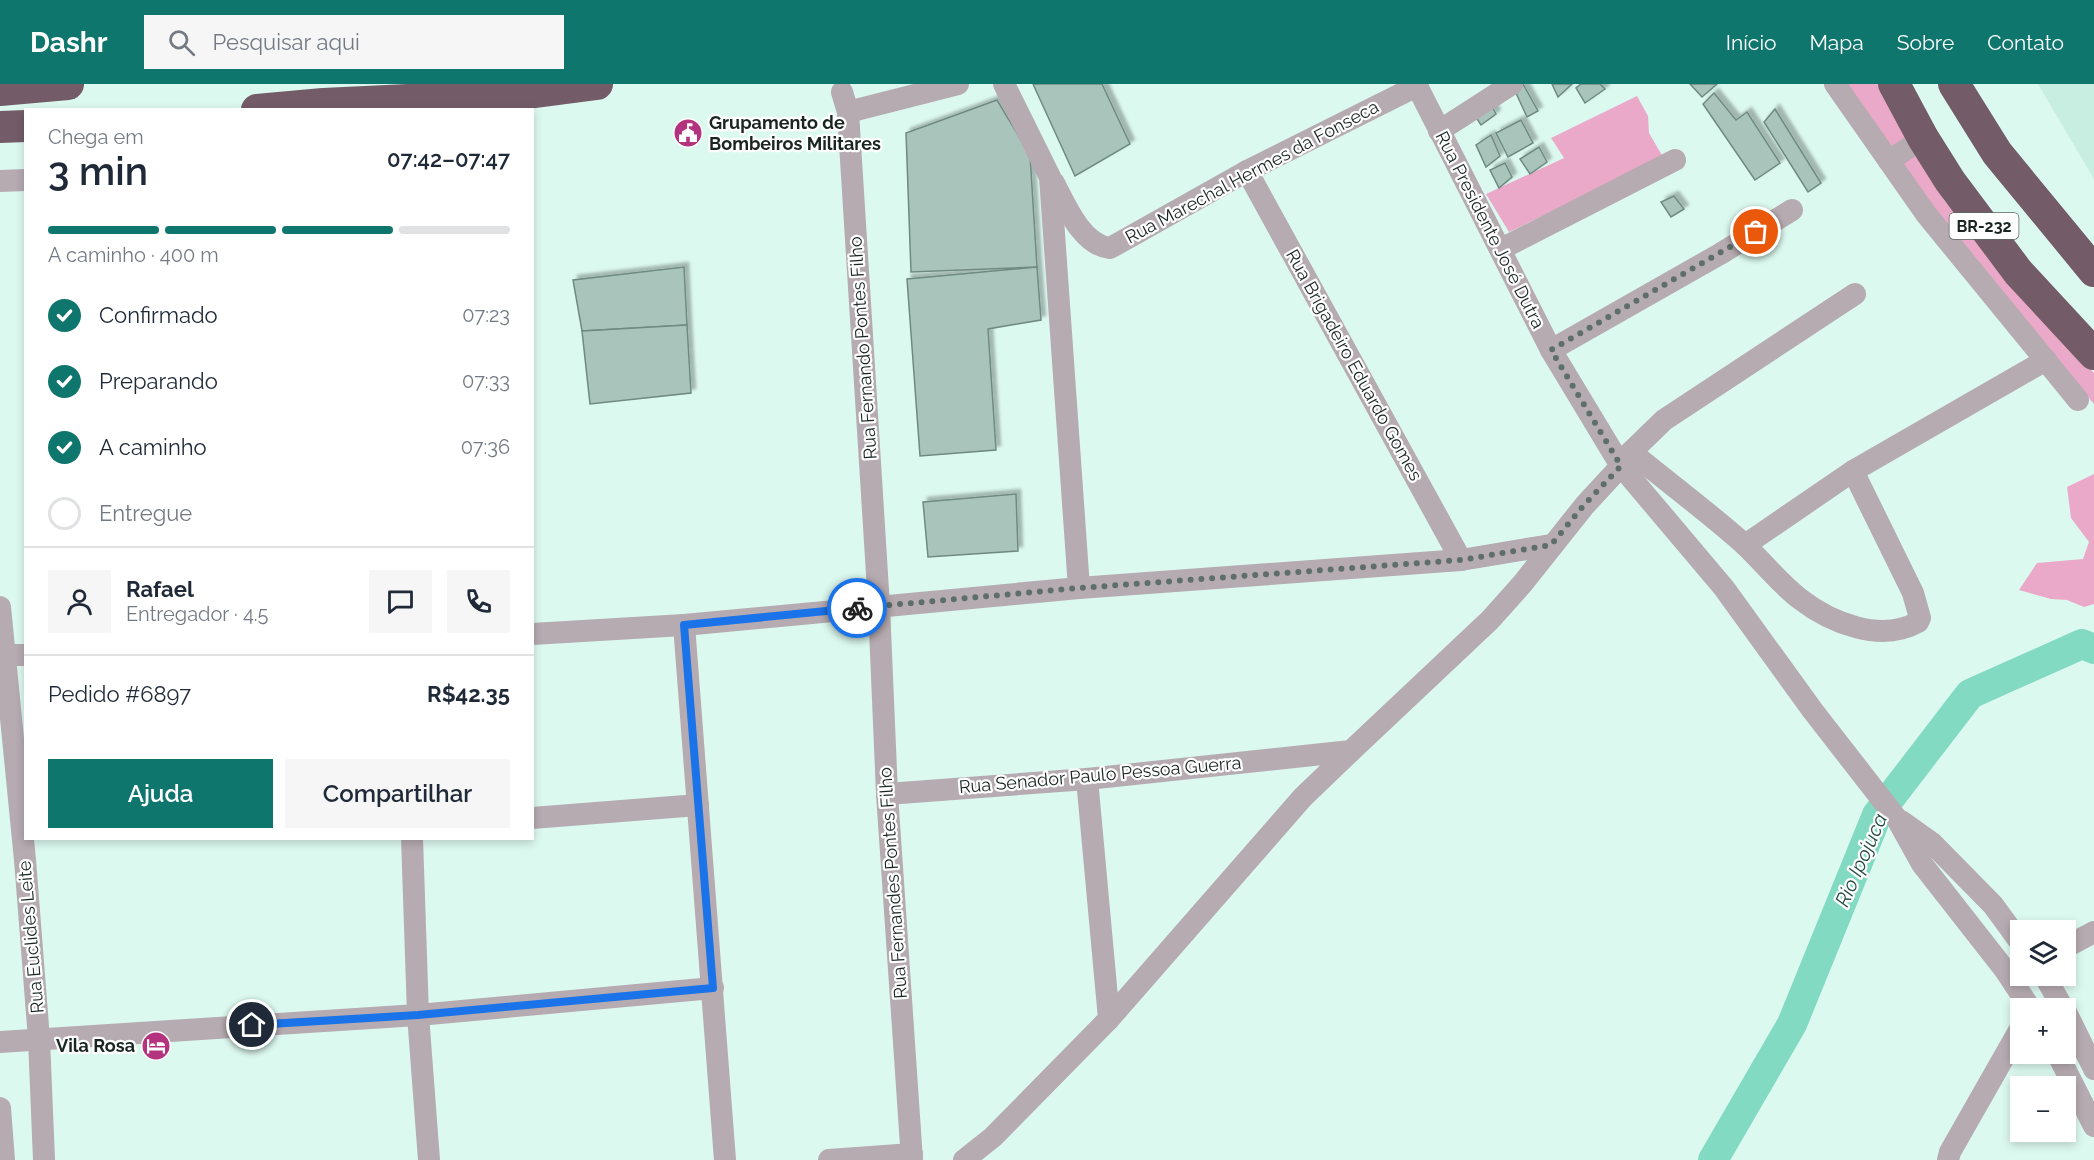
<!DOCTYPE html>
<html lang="pt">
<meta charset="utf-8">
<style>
:root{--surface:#fff;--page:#f6f6f7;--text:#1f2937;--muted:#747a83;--line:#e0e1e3;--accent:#0f766e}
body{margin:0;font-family:Raleway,sans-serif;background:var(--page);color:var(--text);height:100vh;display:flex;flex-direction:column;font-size:22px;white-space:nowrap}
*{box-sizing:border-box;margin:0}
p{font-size:20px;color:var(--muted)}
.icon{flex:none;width:33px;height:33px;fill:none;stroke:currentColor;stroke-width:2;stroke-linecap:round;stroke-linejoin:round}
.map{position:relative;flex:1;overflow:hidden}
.drawer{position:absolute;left:24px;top:24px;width:510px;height:732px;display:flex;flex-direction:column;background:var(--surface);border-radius:0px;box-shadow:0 3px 9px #0003}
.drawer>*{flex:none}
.controls{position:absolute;left:2010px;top:836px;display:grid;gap:12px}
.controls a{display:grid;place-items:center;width:66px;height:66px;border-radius:0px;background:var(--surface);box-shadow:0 3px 9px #0003;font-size:30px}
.pin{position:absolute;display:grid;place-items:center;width:51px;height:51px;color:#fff;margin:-26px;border:3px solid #fff;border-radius:50%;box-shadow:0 2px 6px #0007}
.courier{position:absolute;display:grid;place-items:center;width:60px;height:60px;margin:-30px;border:4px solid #1a73e8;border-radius:50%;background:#fff;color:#222;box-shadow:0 2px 8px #0007}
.head em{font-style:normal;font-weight:600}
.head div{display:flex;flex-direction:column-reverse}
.head{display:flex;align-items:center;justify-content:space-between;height:102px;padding:0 24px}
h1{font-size:39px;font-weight:600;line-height:45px}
.bar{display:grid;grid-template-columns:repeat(4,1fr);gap:9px 6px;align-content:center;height:72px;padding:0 24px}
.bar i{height:8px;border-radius:4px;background:var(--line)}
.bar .selected{background:var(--accent)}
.bar p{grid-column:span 4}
.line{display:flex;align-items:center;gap:15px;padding:0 24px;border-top:2px solid var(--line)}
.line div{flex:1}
.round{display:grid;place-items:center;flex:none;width:63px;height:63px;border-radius:0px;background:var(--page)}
ol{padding:0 24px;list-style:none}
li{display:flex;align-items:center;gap:18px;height:66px}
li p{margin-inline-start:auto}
li .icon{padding:6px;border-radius:50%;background:var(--accent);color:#fff;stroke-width:4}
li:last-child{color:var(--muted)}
li i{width:33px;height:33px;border:3px solid var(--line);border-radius:50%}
.cta{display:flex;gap:12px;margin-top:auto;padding:12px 24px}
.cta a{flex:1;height:69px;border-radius:0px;background:var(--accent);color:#fff;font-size:24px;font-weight:600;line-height:69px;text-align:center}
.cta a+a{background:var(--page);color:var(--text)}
header{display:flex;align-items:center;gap:36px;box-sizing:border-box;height:84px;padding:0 30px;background:var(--accent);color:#fff}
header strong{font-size:28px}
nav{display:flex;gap:33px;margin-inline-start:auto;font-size:21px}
.search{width:420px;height:54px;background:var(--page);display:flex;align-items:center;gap:15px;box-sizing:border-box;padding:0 21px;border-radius:0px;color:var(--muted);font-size:22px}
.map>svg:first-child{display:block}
.built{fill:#c8eee2}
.green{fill:#eba9c9}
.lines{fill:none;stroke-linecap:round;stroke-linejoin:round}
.river{stroke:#83dac2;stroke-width:30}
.building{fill:#a8c4bb;stroke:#6f8a81;stroke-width:1.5;filter:url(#shadow)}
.minor{stroke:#b6abb0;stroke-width:22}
.highway{stroke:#735c67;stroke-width:32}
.done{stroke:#5e6f6a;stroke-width:6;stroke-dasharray:0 10.8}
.route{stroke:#1a73e8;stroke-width:8}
.labels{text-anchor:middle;stroke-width:4.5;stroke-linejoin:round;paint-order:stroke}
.shield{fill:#fefefe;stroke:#5e6664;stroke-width:1.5}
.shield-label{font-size:16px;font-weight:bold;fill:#1a2522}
.poi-label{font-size:18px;font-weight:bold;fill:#1a2522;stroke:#fefefe;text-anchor:start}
.street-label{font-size:18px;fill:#1a2522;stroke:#fefefe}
.water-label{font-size:20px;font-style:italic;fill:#234a40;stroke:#fefefe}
</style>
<header>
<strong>Dashr</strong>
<div class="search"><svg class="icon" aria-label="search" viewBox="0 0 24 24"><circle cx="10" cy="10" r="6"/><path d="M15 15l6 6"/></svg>Pesquisar aqui</div>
<nav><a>Início</a><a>Mapa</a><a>Sobre</a><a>Contato</a></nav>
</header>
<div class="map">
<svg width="2094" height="1076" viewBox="0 0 2094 1076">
<defs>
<filter id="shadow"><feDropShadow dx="4.5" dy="-4.5" stdDeviation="1.5" flood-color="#0004"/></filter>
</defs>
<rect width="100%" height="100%" fill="#dcf9f0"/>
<path class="built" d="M2038 0H2094V95Z"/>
<g class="green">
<path d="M1836 0H1878L1944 116 2011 196 2094 289V320L2016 231Z"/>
<path d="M1637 12 1648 32 1649 49 1663 73 1509 148 1486 110 1564 74 1551 54Z"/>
<path d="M2094 390V520L2084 523 2067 516 2051 515 2019 506 2037 479 2083 475 2089 458 2071 434 2067 403Z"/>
</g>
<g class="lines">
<path class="river" d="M1713 1076 1792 940 1877 731 1970 610 2082 560 2094 565"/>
</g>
<g class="building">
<path d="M1033 0H1102L1130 60 1075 92Z"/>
<path d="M1523 0 1538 27 1527 33 1515 7Z"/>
<path d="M1552 0H1572L1558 13Z"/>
<path d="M1581 0H1600L1605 5 1585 19 1576 4Z"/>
<path d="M1690 0H1717L1702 13Z"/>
<path d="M1714 9 1736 36 1747 28 1780 79 1755 96 1703 20Z"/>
<path d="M997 16 1030 71 1037 183 911 188 906 49Z"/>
<path d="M1491 21 1496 30 1481 41 1475 32Z"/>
<path d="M1775 25 1821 99 1808 108 1764 38Z"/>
<path d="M1521 36 1533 59 1508 73 1496 49Z"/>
<path d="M1491 51 1500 72 1486 83 1476 61Z"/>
<path d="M1539 63 1547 78 1530 90 1520 75Z"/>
<path d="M1505 79 1512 93 1499 104 1490 86Z"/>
<path d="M1674 112 1684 125 1671 133 1661 118Z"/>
<path d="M684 183 687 241 582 247 573 196Z"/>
<path d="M1037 183 1041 236 988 245 996 366 920 372 907 195Z"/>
<path d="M687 241 691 309 590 320 582 247Z"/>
<path d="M1016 410 1018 467 928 473 923 418Z"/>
</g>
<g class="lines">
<g class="minor">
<path d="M1004 0 1050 93 1079 504"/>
<path d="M1416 0 1551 266 1621 382 1724 504 1813 627 1897 735 1922 780 2005 886 2030 924"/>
<path d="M1835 0 1926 130 2078 316"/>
<path d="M842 8 848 28 879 522 887 710 912 1076"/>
<path d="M848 28 958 0"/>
<path d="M1439 47 1512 0"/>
<path d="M1889 77 1923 54"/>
<path d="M1247 87 1461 476"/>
<path d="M0 97 26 96"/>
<path d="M1054 99C1066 122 1082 161 1110 164L1247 87 1417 2"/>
<path d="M1501 165 1675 76"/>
<path d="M1551 266 1720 170 1792 126"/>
<path d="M1631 368C1669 399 1708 428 1744 460 1763 478 1779 499 1800 515 1831 539 1881 559 1918 538L1920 534 1913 509 1853 387"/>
<path d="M1745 461 1853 387 2046 276"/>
<path d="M0 523 25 776 39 955 44 1076"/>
<path d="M684 541 725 1076"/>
<path d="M532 550 684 541 1079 504 1461 476 1551 461"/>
<path d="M0 571H26"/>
<path d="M887 710 1087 695 1351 667 1490 536 1523 499 1585 421 1621 382 1631 368 1664 336 1855 210"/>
<path d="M532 734 698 721"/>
<path d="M1901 737 1932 759 1993 821 2020 858"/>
<path d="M412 754 418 931 429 1076"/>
<path d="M2066 863 2094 848"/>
<path d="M2044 891 2063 924"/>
<path d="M2066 928 2094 985"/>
<path d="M1109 935 1303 713 1351 667"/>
<path d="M0 958 418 931 713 904"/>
<path d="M2057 969 2094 1042"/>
<path d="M0 1024 4 1076"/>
<path d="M829 1076 912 1070"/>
<path d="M964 1076 993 1053 1109 935 1087 695"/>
<path d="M1948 1076 1950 1068 2020 945"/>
</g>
<g class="highway">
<path d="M1894 0 1923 54 1950 97 2018 188 2094 270"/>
<path d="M1954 0 1997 69 2094 187"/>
<path d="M0 6 68 0"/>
<path d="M257 26 323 20 513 11 597 0"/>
<path d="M0 43 26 42"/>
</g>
</g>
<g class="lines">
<path class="done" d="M857 524 1079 504 1461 476 1551 461 1584 421 1621 382 1551 266 1756 148"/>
<path class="route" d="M252 941 418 931 713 904 684 541 857 524"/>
</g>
<defs>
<g id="civic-disc" transform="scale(1.5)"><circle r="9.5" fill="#b4337e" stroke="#fefefe"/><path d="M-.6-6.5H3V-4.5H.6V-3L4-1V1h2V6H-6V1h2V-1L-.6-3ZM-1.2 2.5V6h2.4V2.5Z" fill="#fff"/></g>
<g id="hotel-disc" transform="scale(1.5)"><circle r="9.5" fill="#b4337e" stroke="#fefefe"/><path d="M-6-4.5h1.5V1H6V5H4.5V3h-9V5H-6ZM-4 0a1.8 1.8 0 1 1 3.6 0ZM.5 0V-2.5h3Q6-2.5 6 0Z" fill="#fff"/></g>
</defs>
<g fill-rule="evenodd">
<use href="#civic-disc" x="688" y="49"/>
<use href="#hotel-disc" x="156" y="962"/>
</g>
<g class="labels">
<rect class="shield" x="1949.5" y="129" width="69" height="26" rx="4.5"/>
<g class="shield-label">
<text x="1984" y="148">BR-232</text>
</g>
<g class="poi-label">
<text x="709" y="45">Grupamento de<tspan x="709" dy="21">Bombeiros Militares</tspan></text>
<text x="135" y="968" text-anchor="end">Vila Rosa</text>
</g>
<g class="street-label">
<text transform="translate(1252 88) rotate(-28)" y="6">Rua Marechal Hermes da Fonseca</text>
<text transform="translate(1490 146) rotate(63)" y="6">Rua Presidente José Dutra</text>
<text transform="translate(863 264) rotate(-94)" y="6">Rua Fernando Pontes Filho</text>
<text transform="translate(1354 281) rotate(61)" y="6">Rua Brigadeiro Eduardo Gomes</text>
<text transform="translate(1100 691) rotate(-5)" y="6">Rua Senador Paulo Pessoa Guerra</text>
<text transform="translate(893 799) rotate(-94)" y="6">Rua Fernandes Pontes Filho</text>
<text transform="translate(31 853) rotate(-95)" y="6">Rua Euclides Leite</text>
</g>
<g class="water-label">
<text transform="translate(1861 776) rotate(-66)" y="7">Rio Ipojuca</text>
</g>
</g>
</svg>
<div class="controls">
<a><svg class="icon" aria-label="layers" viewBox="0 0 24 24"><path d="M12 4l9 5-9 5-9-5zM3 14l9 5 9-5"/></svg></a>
<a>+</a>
<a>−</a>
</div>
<div class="pin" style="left:1756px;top:148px;background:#ea580c"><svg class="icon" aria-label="bag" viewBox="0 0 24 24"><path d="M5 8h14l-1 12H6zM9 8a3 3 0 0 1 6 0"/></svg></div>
<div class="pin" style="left:252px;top:941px;background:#1f2937"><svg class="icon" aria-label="home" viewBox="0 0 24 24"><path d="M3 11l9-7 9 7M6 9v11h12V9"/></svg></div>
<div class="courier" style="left:857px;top:524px"><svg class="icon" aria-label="bike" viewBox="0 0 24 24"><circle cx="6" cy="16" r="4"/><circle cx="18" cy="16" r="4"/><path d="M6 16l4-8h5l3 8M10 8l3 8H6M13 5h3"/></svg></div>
<section class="drawer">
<div class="head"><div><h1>3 min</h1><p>Chega em</p></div><em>07:42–07:47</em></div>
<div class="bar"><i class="selected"></i><i class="selected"></i><i class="selected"></i><i></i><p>A caminho · 400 m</p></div>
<ol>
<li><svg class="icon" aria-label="check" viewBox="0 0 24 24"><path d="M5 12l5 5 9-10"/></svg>Confirmado<p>07:23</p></li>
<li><svg class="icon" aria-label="check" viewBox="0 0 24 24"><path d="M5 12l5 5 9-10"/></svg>Preparando<p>07:33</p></li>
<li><svg class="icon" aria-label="check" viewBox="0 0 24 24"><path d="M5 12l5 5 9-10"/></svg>A caminho<p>07:36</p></li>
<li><i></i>Entregue</li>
</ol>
<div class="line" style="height:108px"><a class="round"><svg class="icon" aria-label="person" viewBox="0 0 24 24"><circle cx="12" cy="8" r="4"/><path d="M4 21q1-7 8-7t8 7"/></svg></a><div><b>Rafael</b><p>Entregador · 4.5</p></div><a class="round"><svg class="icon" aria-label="chat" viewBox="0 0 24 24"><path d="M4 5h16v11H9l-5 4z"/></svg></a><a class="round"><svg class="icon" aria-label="phone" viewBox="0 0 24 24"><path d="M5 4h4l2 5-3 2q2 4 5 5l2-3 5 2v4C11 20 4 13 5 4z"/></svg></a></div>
<div class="line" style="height:78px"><div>Pedido #6897</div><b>R$42.35</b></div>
<div class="cta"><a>Ajuda</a><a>Compartilhar</a></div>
</section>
</div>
